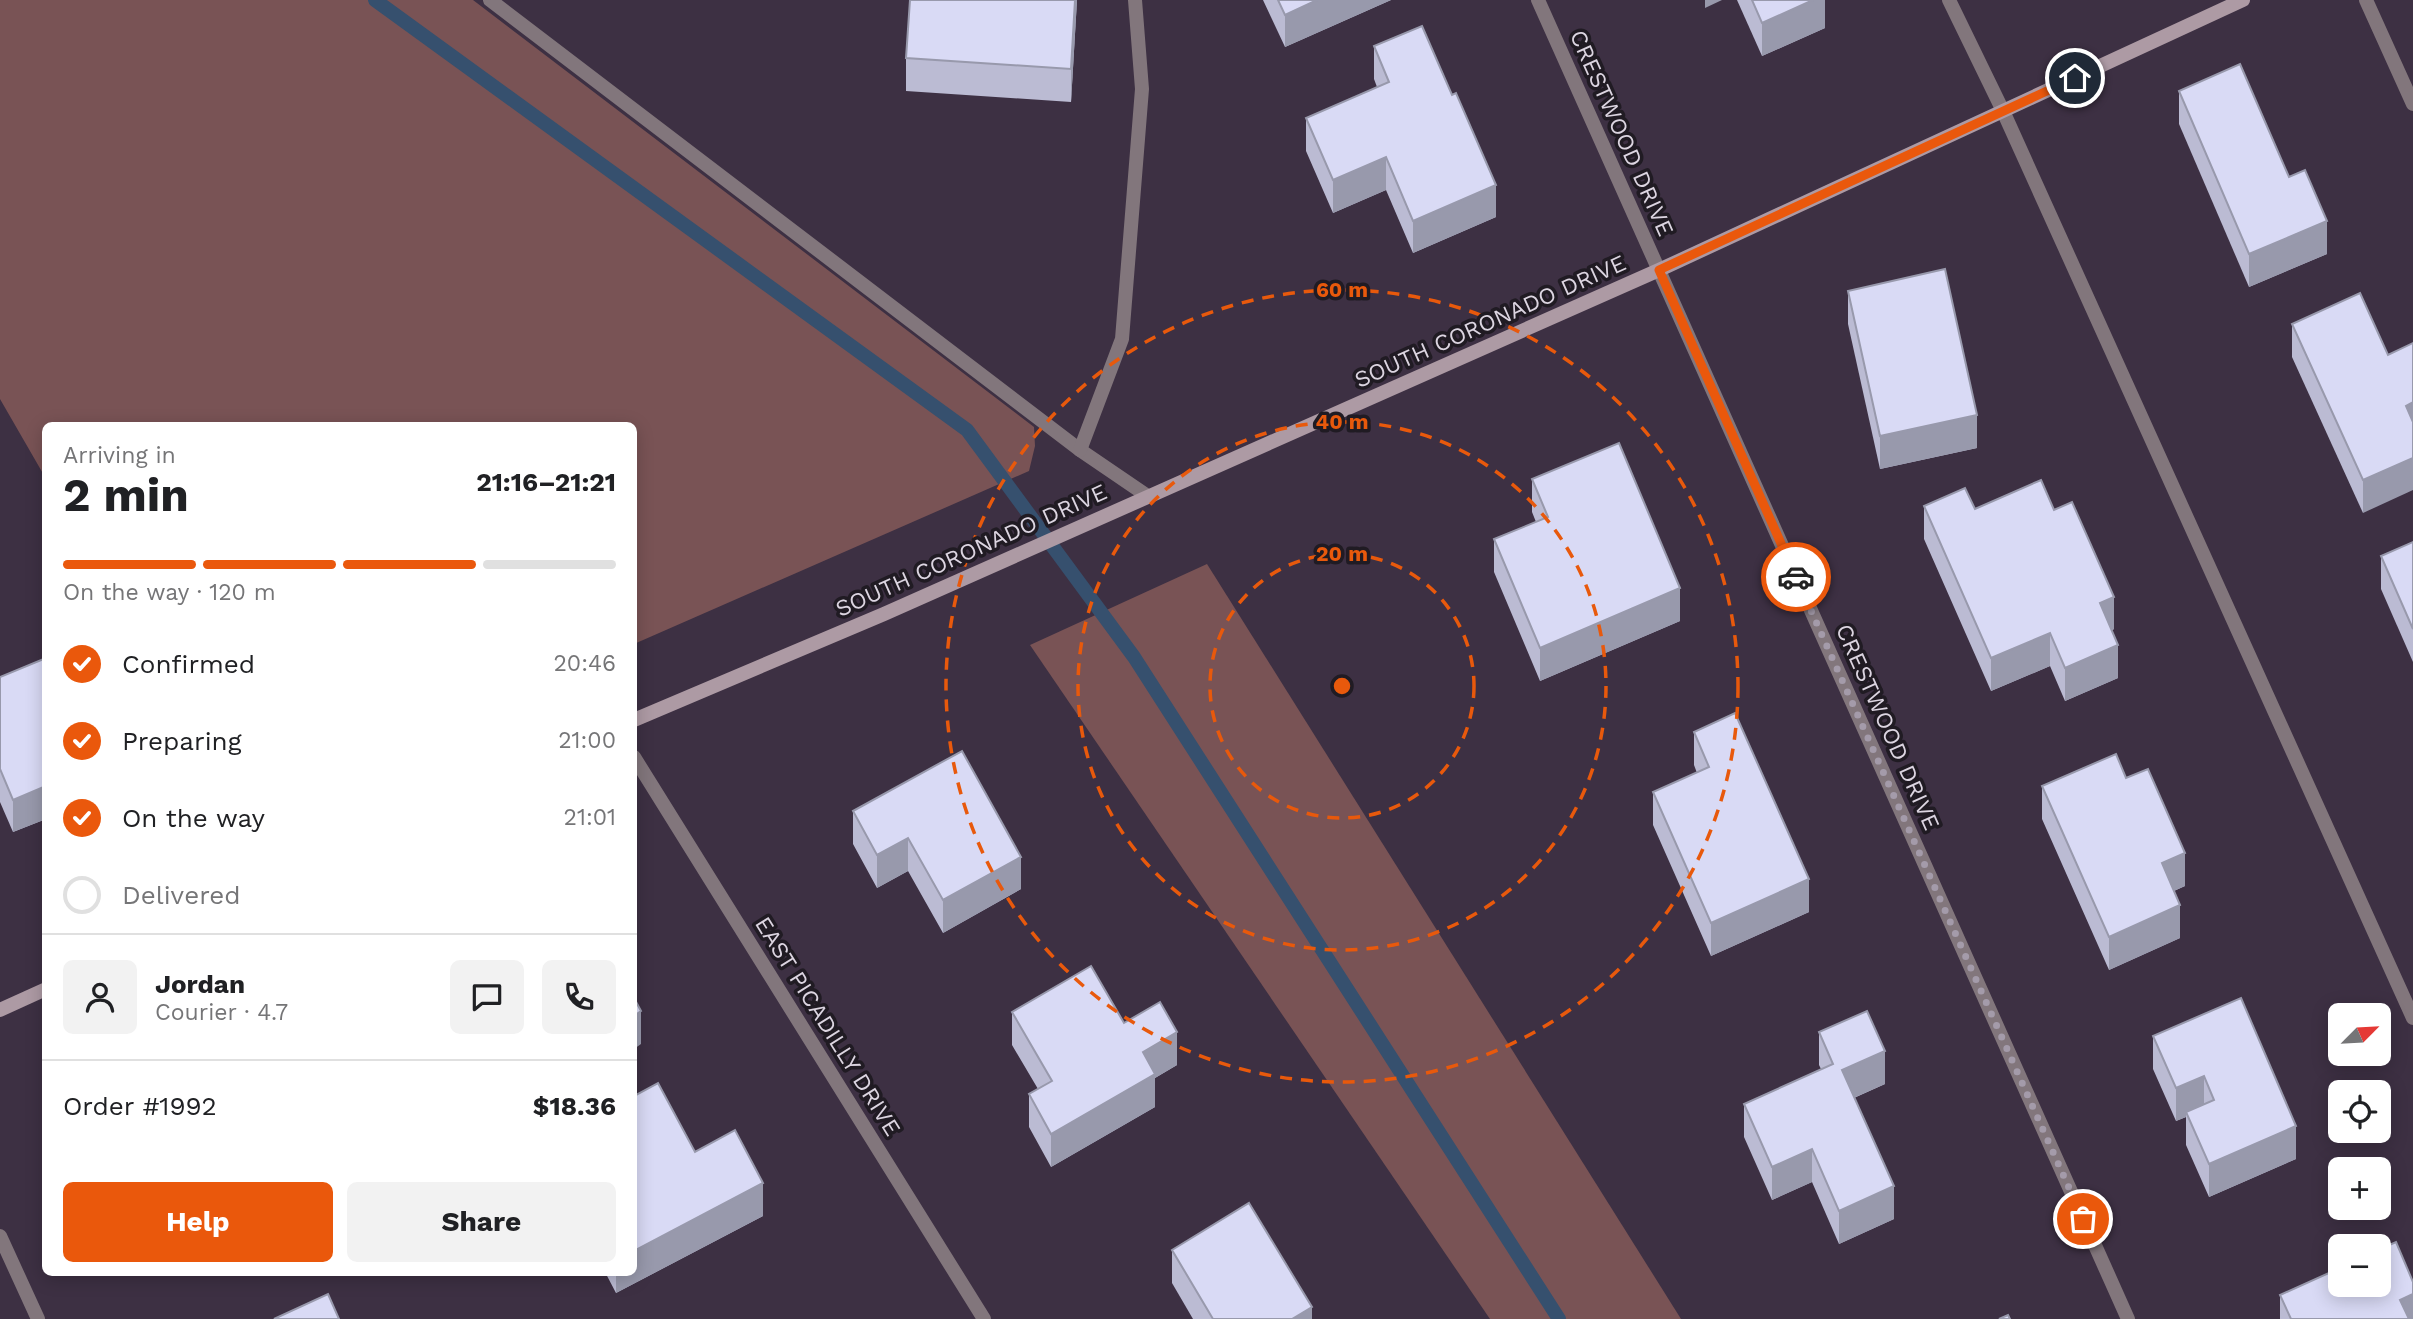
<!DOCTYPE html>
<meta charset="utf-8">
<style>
:root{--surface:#fff;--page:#f2f2f2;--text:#202124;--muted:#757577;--line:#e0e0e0;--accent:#ea580c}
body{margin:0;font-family:"Work Sans",sans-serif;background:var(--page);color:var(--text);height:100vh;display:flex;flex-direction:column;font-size:26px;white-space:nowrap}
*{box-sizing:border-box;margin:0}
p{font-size:23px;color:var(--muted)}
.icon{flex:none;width:38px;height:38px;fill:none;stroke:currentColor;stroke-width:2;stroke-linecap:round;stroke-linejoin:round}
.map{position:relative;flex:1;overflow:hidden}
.side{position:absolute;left:42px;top:422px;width:595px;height:854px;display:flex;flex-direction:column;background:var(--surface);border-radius:10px;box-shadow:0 4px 18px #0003}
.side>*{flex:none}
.needle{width:46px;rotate:66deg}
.tools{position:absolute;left:2328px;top:1003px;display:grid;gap:14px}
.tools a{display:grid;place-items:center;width:63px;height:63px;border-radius:10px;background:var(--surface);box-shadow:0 4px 18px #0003;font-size:35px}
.pin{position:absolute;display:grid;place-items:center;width:60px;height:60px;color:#fff;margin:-30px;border:4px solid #fff;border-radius:50%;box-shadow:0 2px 7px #0007}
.courier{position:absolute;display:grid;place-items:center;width:70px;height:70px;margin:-35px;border:5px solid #ea580c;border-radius:50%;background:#fff;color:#222;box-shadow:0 2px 9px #0007}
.head em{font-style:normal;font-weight:700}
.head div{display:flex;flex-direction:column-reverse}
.head{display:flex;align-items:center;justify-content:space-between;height:119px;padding:0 21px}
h1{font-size:46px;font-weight:700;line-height:52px}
.bar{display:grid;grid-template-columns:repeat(4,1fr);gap:10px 7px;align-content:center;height:84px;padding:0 21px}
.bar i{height:9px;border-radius:5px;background:var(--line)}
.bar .active{background:var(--accent)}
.bar p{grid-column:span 4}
.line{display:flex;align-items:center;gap:18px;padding:0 21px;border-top:2px solid var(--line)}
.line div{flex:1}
.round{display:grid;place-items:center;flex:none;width:74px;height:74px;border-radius:10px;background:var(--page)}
ol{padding:0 21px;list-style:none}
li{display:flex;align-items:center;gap:21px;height:77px}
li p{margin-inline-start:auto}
li .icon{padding:7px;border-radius:50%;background:var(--accent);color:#fff;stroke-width:4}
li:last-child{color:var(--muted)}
li i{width:38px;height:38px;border:4px solid var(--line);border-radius:50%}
.cta{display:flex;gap:14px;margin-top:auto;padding:14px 21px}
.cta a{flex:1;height:80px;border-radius:10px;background:var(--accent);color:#fff;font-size:28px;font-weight:700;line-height:80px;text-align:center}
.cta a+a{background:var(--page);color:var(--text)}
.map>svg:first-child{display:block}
.green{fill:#795355}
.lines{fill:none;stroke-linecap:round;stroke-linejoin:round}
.stream{stroke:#36506e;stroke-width:14}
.lane{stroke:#82767c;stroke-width:14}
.street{stroke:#82767c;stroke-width:14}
.secondary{stroke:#ad9aa4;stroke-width:14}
.wall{fill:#bbbbd3}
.shaded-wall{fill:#9899ac}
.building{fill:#d9daf5;stroke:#9899ac;stroke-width:2}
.done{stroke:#a49baa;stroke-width:7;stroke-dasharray:0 12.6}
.route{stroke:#ea580c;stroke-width:9}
.ring{fill:none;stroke:#e8590c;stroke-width:3.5;stroke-dasharray:12 9}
.labels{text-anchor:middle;stroke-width:7;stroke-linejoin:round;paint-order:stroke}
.street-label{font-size:23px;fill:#dcd5e1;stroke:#201b23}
.centre{fill:#e8590c;stroke:#201b23;stroke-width:3.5}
.ring-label{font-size:21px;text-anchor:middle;font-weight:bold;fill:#e8590c;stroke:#201b23;stroke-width:7;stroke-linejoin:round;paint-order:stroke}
</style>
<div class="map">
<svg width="2413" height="1319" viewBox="0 0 2413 1319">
<rect width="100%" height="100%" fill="#3d3043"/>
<g class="green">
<path d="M0 0H473L1034 427 1035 446 1029 471 634 644V425H46L45 477 0 399Z"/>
<path d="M1207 564 1681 1319H1490L1030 645Z"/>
</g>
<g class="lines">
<path class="stream" d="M375 0 967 430 1134 657 1559 1319"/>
<g class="lane">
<path d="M490 0 1080 450 1149 497"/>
<path d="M1949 0 2003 111 2413 1018"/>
<path d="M1080 450 1122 339 1142 89 1135 0"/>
</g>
<g class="street">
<path d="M1538 0 2128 1319"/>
<path d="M2366 0 2413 104"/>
<path d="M634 757 984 1319"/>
<path d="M0 1236 38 1319"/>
</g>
<g class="secondary">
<path d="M634 720 884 614 1659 270 2243 0"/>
<path d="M0 1010 46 989"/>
</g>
</g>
<g class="wall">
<path d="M910 0H1077L1071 102 906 91V58Z"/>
<path d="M1263 0H1391L1285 47Z"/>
<path d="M1737 0H1825V28L1762 56Z"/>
<path d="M1374 46 1496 217 1413 253 1386 190 1333 213 1306 151V118L1377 87 1374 79Z"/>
<path d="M2179 91 2289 177 2327 254 2249 287 2179 124Z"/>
<path d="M1848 291 1977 448 1880 469 1848 324Z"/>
<path d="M2292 324 2388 355 2363 513 2292 357Z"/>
<path d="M1532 479 1680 621 1540 681 1494 572V539L1536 522 1532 512Z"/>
<path d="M1924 506 1975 509 2054 510 2114 629 2111 631 2118 678 2065 701 2050 666 1991 691 1924 539Z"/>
<path d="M2413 542V662L2381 589V556Z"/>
<path d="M46 658V819L13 832 0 802V677Z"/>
<path d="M1694 732 1809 912 1711 956 1653 825V792L1697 773 1694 765Z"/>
<path d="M2126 778 2185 886 2174 891 2180 938 2109 970 2042 819V786Z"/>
<path d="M853 811 1021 889 943 933 908 871 877 888 853 844Z"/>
<path d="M2241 998 2296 1159 2209 1197 2186 1145V1117L2176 1121 2153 1069V1036Z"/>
<path d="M1012 1012 1124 1023 1177 1065 1155 1078V1107L1051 1167 1029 1127V1094L1038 1089 1012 1045Z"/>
<path d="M1819 1032 1885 1084 1854 1098 1894 1219 1839 1244 1812 1182 1772 1200 1744 1137V1104L1821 1069 1819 1065Z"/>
<path d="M695 1152 763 1216 616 1293 605 1272H634Z"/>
<path d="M1172 1250 1312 1319H1193L1172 1283Z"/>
<path d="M2280 1295 2413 1319H2280Z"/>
</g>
<g class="shaded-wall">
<path d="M1075 0H1077L1071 102V69Z"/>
<path d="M1317 0H1391L1285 47V15Z"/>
<path d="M1705 0H1722L1705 8Z"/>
<path d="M1813 0H1825V28L1762 56V23Z"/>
<path d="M1386 157V190L1333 213V180Z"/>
<path d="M1496 185V217L1413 253V221Z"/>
<path d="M2327 221V254L2249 287V254Z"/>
<path d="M2413 402V435L2406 406Z"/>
<path d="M1977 415V448L1880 469V436Z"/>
<path d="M2413 458V490L2363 513V480Z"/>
<path d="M1680 588V621L1540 681V648Z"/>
<path d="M2114 597V629L2100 636V603Z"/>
<path d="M2050 633V666L1991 691V658Z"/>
<path d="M2118 645V678L2065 701V668Z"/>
<path d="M46 786V819L13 832V800Z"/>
<path d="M908 838V871L877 888V855Z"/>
<path d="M2185 853V886L2162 896V863Z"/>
<path d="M1021 857V889L943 933V900Z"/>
<path d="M1809 879V912L1711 956V923Z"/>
<path d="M2180 905V938L2109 970V937Z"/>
<path d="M641 1011V1044L634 1049V1016Z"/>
<path d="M1177 1032V1065L1155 1078V1107L1051 1167V1134L1143 1052Z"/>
<path d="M1885 1051V1084L1842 1103V1070Z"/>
<path d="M2204 1076V1109L2186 1112V1117L2176 1121V1088Z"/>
<path d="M2296 1126V1159L2209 1197V1164Z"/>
<path d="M1812 1149V1182L1772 1200V1167Z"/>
<path d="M763 1183V1216L616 1293V1272H634V1251Z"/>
<path d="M1894 1186V1219L1839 1244V1211Z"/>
<path d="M2413 1294V1319H2400V1300Z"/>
<path d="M1312 1307V1319H1292Z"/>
</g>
<g class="building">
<path d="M910 0H1075L1071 69 906 58Z"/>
<path d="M1278 0H1317L1285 15Z"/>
<path d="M1752 0H1813L1762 23Z"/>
<path d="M1422 26 1452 95 1456 93 1496 185 1413 221 1386 157 1333 180 1306 118 1389 82 1374 46Z"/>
<path d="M2240 64 2289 177 2305 170 2327 221 2249 254 2179 91Z"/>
<path d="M1945 269 1977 415 1880 436 1848 291Z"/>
<path d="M2360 293 2388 355 2413 343V402L2406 406 2413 422V458L2363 480 2292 324Z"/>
<path d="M1619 443 1680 588 1540 648 1494 539 1548 517 1532 479Z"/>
<path d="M2041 480 2054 510 2072 502 2114 597 2100 603 2118 645 2065 668 2050 633 1991 658 1924 506 1965 488 1975 509Z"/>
<path d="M2413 542V629L2381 556Z"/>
<path d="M46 658V786L13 800 0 769V677Z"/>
<path d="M1735 713 1809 879 1711 923 1653 792 1709 767 1694 732Z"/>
<path d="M962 751 1021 857 943 900 908 838 877 855 853 811Z"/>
<path d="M2116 754 2126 778 2148 769 2185 853 2162 863 2180 905 2109 937 2042 786Z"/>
<path d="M1091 966 1124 1023 1160 1002 1177 1032 1143 1052 1155 1074 1051 1134 1029 1094 1052 1081 1012 1012Z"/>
<path d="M634 998 641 1011 634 1016Z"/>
<path d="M2241 998 2296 1126 2209 1164 2186 1112 2214 1100 2204 1076 2176 1088 2153 1036Z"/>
<path d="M1867 1011 1885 1051 1842 1070 1894 1186 1839 1211 1812 1149 1772 1167 1744 1104 1833 1064 1819 1032Z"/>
<path d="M658 1083 695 1152 735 1130 763 1183 634 1251V1096Z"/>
<path d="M1249 1203 1312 1307 1292 1319H1213L1172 1250Z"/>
<path d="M2396 1242 2413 1282V1294L2400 1300 2409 1319H2291L2280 1295 2340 1268V1284H2378V1250Z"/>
<path d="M328 1294 339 1319H274Z"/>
<path d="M2008 1315 2010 1319H1999Z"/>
</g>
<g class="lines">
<path class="done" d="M1796 577 2083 1219"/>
<path class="route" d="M1796 577 1659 270 2075 78"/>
</g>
<g class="ring">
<circle cx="1342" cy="686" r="132"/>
<circle cx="1342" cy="686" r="264"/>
<circle cx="1342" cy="686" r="396"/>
</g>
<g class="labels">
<g class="street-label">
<text transform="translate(1622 133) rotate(66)" y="8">CRESTWOOD DRIVE</text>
<text transform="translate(1490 321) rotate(-24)" y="8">SOUTH CORONADO DRIVE</text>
<text transform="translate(971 550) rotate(-24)" y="8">SOUTH CORONADO DRIVE</text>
<text transform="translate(1888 727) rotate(66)" y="8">CRESTWOOD DRIVE</text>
<text transform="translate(828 1026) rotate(58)" y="8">EAST PICADILLY DRIVE</text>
</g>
</g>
<circle cx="1342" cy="686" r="10" class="centre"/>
<g class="ring-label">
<text x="1342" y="297">60 m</text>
<text x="1342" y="429">40 m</text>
<text x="1342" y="561">20 m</text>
</g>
</svg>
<div class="tools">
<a><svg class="needle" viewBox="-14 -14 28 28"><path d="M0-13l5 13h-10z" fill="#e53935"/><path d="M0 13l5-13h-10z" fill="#757577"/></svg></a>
<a><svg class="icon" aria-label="locate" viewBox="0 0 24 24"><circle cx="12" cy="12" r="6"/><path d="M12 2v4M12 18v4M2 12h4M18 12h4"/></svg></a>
<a>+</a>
<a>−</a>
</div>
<div class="pin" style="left:2083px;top:1219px;background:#ea580c"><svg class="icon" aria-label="bag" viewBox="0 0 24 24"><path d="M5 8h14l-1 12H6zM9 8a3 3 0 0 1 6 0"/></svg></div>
<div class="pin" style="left:2075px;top:78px;background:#1f2937"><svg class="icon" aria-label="home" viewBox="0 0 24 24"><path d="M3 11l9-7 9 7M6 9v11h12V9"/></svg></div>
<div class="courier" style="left:1796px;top:577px"><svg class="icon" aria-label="car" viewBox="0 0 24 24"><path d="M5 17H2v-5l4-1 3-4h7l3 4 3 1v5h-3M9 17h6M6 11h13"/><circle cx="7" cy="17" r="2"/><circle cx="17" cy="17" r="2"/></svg></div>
<section class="side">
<div class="head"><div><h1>2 min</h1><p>Arriving in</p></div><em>21:16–21:21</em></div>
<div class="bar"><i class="active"></i><i class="active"></i><i class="active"></i><i></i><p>On the way · 120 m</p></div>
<ol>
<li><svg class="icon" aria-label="check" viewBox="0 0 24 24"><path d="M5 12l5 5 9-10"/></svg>Confirmed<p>20:46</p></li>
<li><svg class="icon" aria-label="check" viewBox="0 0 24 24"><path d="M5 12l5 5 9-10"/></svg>Preparing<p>21:00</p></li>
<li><svg class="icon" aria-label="check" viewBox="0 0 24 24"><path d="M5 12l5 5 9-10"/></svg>On the way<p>21:01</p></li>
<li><i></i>Delivered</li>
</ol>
<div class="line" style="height:126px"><a class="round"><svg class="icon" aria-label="person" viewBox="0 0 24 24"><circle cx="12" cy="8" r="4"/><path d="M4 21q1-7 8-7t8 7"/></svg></a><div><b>Jordan</b><p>Courier · 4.7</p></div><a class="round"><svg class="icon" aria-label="chat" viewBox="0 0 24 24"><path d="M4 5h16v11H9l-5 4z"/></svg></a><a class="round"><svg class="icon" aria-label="phone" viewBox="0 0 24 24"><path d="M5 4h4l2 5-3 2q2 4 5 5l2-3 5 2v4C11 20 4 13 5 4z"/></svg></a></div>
<div class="line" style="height:91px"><div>Order #1992</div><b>$18.36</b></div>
<div class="cta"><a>Help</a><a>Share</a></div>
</section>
</div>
